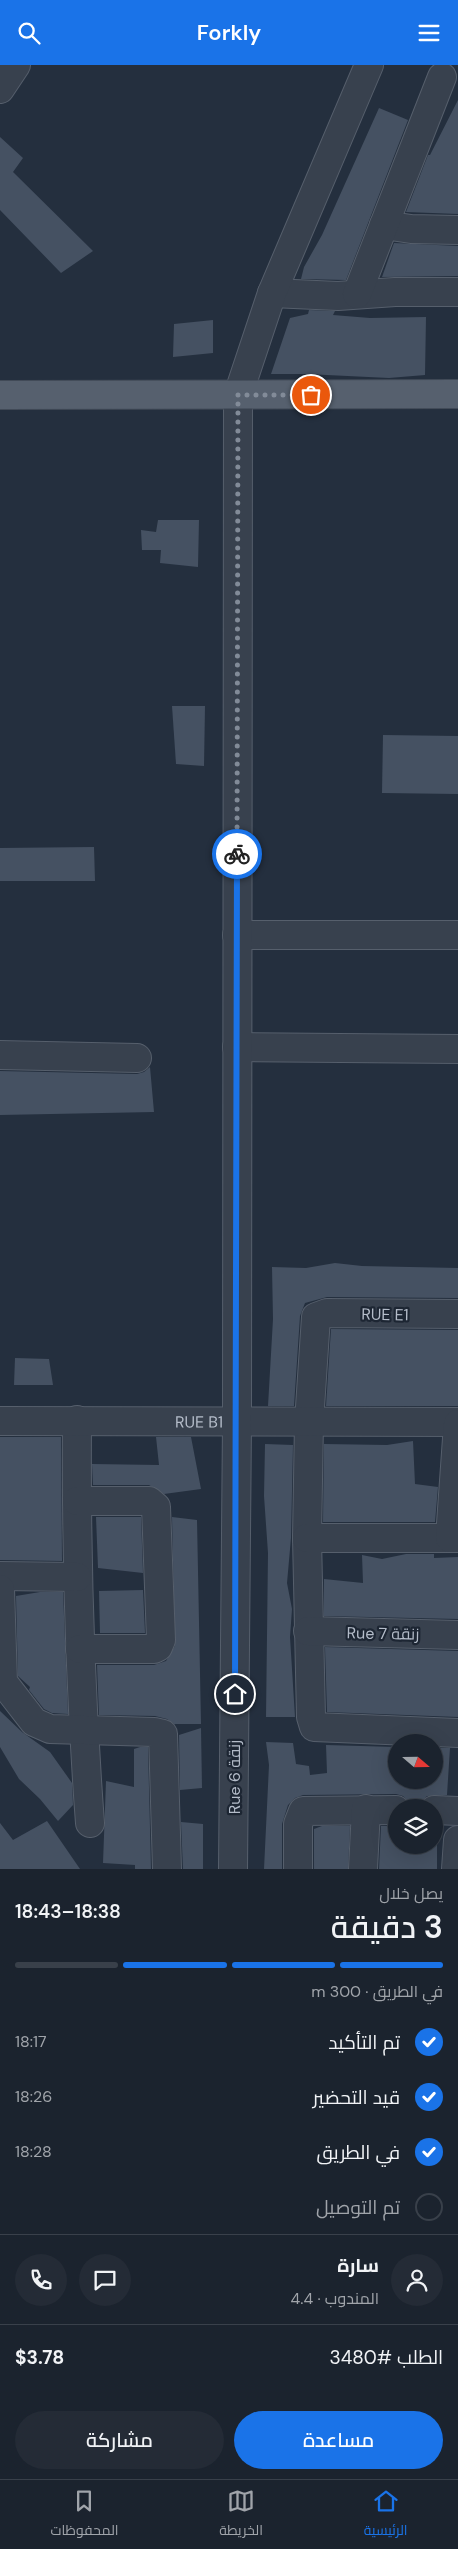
<!DOCTYPE html>
<html lang="ar">
<meta charset="utf-8">
<style>
:root{--surface:#1b232e;--page:#242b36;--text:#f1f3f6;--muted:#a0a4aa;--line:#39404a;--accent:#1a73e8}
body{margin:0;font-family:"DM Sans",Cairo,sans-serif;background:var(--page);color:var(--text);direction:rtl;height:100vh;display:flex;flex-direction:column;font-size:19px;white-space:nowrap}
*{box-sizing:border-box;margin:0}
p{font-size:16px;color:var(--muted)}
.icon{flex:none;width:28px;height:28px;fill:none;stroke:currentColor;stroke-width:2;stroke-linecap:round;stroke-linejoin:round}
.map{position:relative;height:1804px;overflow:hidden;direction:ltr}
.details{display:flex;flex-direction:column;background:var(--surface);flex:1}
.details>*{flex:none}
.needle{width:32px;rotate:110deg}
.tools{position:absolute;left:388px;top:1669px;display:grid;gap:10px}
.tools a{display:grid;place-items:center;width:55px;height:55px;border-radius:50%;background:var(--surface);box-shadow:0 5px 20px #0002,0 0 0 1px var(--line);font-size:25px}
.pin{position:absolute;display:grid;place-items:center;width:42px;height:42px;color:#fff;margin:-21px;border:2px solid #fff;border-radius:50%;box-shadow:0 1px 5px #0007}
.courier{position:absolute;display:grid;place-items:center;width:50px;height:50px;margin:-25px;border:4px solid #1a73e8;border-radius:50%;background:#fff;color:#222;box-shadow:0 1px 6px #0007}
.headline em{font-style:normal;font-weight:600}
.headline div{display:flex;flex-direction:column-reverse}
.headline{display:flex;align-items:center;justify-content:space-between;height:85px;padding:0 15px}
h1{font-size:32px;font-weight:600;line-height:38px}
.bar{display:grid;grid-template-columns:repeat(4,1fr);gap:8px 5px;align-content:center;height:60px;padding:0 15px}
.bar i{height:6px;border-radius:4px;background:var(--line)}
.bar .active{background:var(--accent)}
.bar p{grid-column:span 4}
.line{display:flex;align-items:center;gap:12px;padding:0 15px;border-top:1px solid var(--line)}
.line div{flex:1}
.round{display:grid;place-items:center;flex:none;width:52px;height:52px;border-radius:26px;background:var(--page)}
ol{padding:0 15px;list-style:none}
li{display:flex;align-items:center;gap:15px;height:55px}
li p{margin-inline-start:auto}
li .icon{padding:5px;border-radius:50%;background:var(--accent);color:#fff;stroke-width:4}
li:last-child{color:var(--muted)}
li i{width:28px;height:28px;border:2px solid var(--line);border-radius:50%}
.action{display:flex;gap:10px;margin-top:auto;padding:10px 15px}
.action a{flex:1;height:58px;border-radius:30px;background:var(--accent);color:#fff;font-size:20px;font-weight:600;line-height:58px;text-align:center}
.action a+a{background:var(--page);color:var(--text)}
header{display:flex;justify-content:space-between;align-items:center;height:65px;padding:0 15px;background:var(--accent);color:#fff;font-size:22px;font-weight:600}
.menu{display:flex;justify-content:space-around;align-items:center;height:70px;border-top:1px solid var(--line);background:var(--surface);font-size:14px;color:var(--muted)}
.menu a{display:grid;justify-items:center;gap:2px}
.menu .active{color:var(--accent)}
.map>svg:first-child{display:block}
.building{fill:#455162}
.lines{fill:none;stroke-linecap:round;stroke-linejoin:round}
.minor-casing{stroke:#565f6c;stroke-width:30}
.major-casing{stroke:#414a57;stroke-width:30}
.minor{stroke:#38414e;stroke-width:28}
.major{stroke:#56606e;stroke-width:28}
.done{stroke:#828b98;stroke-width:5;stroke-dasharray:0 9}
.route{stroke:#1a73e8;stroke-width:6}
.labels{text-anchor:middle;stroke-width:4.5;stroke-linejoin:round;paint-order:stroke}
.street-label{font-size:16px;fill:#b4bcc9;stroke:#1d2633}
</style>
<header><svg class="icon" aria-label="menu" viewBox="0 0 24 24"><path d="M4 6h16M4 12h16M4 18h16"/></svg>Forkly<svg class="icon" aria-label="search" viewBox="0 0 24 24"><circle cx="10" cy="10" r="6"/><path d="M15 15l6 6"/></svg></header>
<div class="map">
<svg width="458" height="1804" viewBox="0 0 458 1804">
<rect width="100%" height="100%" fill="#242f3e"/>
<g class="building">
<path d="M458 35V149L406 147 428 90H430Z"/>
<path d="M379 43 408 55 346 215 301 214 304 202 322 170Z"/>
<path d="M0 72 23 93 13 107 93 186 61 208 0 145Z"/>
<path d="M394 178 458 181V211L382 212Z"/>
<path d="M309 245 335 246 333 250 370 253 426 252 425 310 389 313 306 309H271L290 253 308 249Z"/>
<path d="M213 255V288L173 292 174 259Z"/>
<path d="M158 455H199L198 502 160 498 161 485H142L141 465 156 467Z"/>
<path d="M172 641H205L204 701 176 699Z"/>
<path d="M383 670 458 671V729L382 728Z"/>
<path d="M94 782 95 816H0V783Z"/>
<path d="M150 1002 154 1047 0 1050V1006L137 1009 144 1007Z"/>
<path d="M335 1198 362 1201 458 1203V1233L327 1232 305 1238 300 1251 294 1341H268L273 1254 272 1202 306 1203Z"/>
<path d="M331 1264 458 1265V1341H326Z"/>
<path d="M15 1293 49 1294 53 1320H14Z"/>
<path d="M0 1372H61L62 1496 0 1495Z"/>
<path d="M156 1372H191L201 1424 164 1429 149 1420H93L92 1399 159 1400Z"/>
<path d="M413 1376 415 1419 438 1422 435 1457H323L324 1379 387 1380Z"/>
<path d="M265 1379 293 1380 291 1473 287 1518 292 1544 290 1572 295 1652H266L268 1488 264 1431Z"/>
<path d="M96 1452H141L143 1508 98 1503Z"/>
<path d="M172 1452 197 1455 201 1659H174L167 1654 155 1651 99 1650 97 1600H154L166 1596 175 1581Z"/>
<path d="M406 1489H434V1493L458 1492V1554L324 1551V1514L363 1518 362 1490 382 1494Z"/>
<path d="M143 1525 145 1568H100L99 1526Z"/>
<path d="M40 1527H63L68 1649 52 1648 44 1644 29 1625 30 1622 18 1611 16 1531Z"/>
<path d="M325 1582 458 1586V1652L327 1647Z"/>
<path d="M0 1646 22 1667 50 1687 72 1718 73 1740 58 1756 40 1734 19 1714 0 1682Z"/>
<path d="M201 1663 202 1723 180 1725 179 1670Z"/>
<path d="M266 1677 293 1678 296 1699 309 1701 310 1710 327 1708 326 1680 396 1682V1715H434V1683H450L447 1730 427 1731 421 1737H409L403 1731 396 1729 303 1730 295 1733 288 1740 282 1759V1804H264L269 1700Z"/>
<path d="M140 1682H148L151 1804H135V1800L103 1798 106 1716 134 1722V1684Z"/>
<path d="M47 1756 80 1804H0V1758L13 1775Z"/>
<path d="M181 1757 203 1759V1804H183Z"/>
<path d="M322 1761H350L348 1804H314V1764Z"/>
<path d="M381 1761H396V1780H437V1804H379Z"/>
</g>
<g class="lines">
<g class="minor-casing">
<g id="minor">
<path d="M0 24 16 0"/>
<path d="M384 160 411 164 458 165"/>
<path d="M272 228 338 231 395 227H458"/>
<path d="M357 229 442 12"/>
<path d="M237 870H458"/>
<path d="M237 982 458 984"/>
<path d="M0 990 137 993"/>
<path d="M458 1249 327 1248 316 1252 309 1357 307 1473 311 1652 314 1662 458 1668"/>
<path d="M77 1355C76 1490 80 1624 90 1758"/>
<path id="s1" d="M0 1356 458 1357"/>
<path d="M77 1436H149L156 1442 161 1575 158 1582 154 1584H80"/>
<path d="M307 1473H458"/>
<path d="M450 1473 458 1359"/>
<path d="M0 1511 77 1512"/>
<path d="M0 1524 3 1617 34 1657 50 1664 154 1667 163 1669 167 1804"/>
<path d="M308 1566 458 1570"/>
<path d="M434 1745 458 1746"/>
<path d="M233 1804 237 1357 238 330 272 228 369 0"/>
<path d="M298 1804V1759L303 1746 396 1745"/>
<path d="M363 1804 366 1744"/>
<path d="M456 1804 458 1775"/>
</g>
</g>
<g class="major-casing">
<path id="major" d="M0 330 458 329"/>
</g>
<use href="#minor" class="minor"/>
<use href="#major" class="major"/>
</g>
<g class="lines">
<path class="done" d="M237 789 238 330H311"/>
<path class="route" d="M235 1629 237 789"/>
</g>
<g class="labels">
<g class="street-label">
<text transform="translate(385 1249) rotate(1)" y="6">RUE E1</text>
<text dy="6" stroke="none"><textPath href="#s1" startOffset="199">RUE B1</textPath></text>
<text transform="translate(383 1568) rotate(1)" y="6">Rue 7 زنقة</text>
<text transform="translate(234 1712) rotate(-90)" y="6">Rue 6 زنقة</text>
</g>
</g>
</svg>
<div class="tools">
<a><svg class="needle" viewBox="-14 -14 28 28"><path d="M0-13l5 13h-10z" fill="#e53935"/><path d="M0 13l5-13h-10z" fill="#a0a4aa"/></svg></a>
<a><svg class="icon" aria-label="layers" viewBox="0 0 24 24"><path d="M12 4l9 5-9 5-9-5zM3 14l9 5 9-5"/></svg></a>
</div>
<div class="pin" style="left:311px;top:330px;background:#ea580c"><svg class="icon" aria-label="bag" viewBox="0 0 24 24"><path d="M5 8h14l-1 12H6zM9 8a3 3 0 0 1 6 0"/></svg></div>
<div class="pin" style="left:235px;top:1629px;background:#1f2937"><svg class="icon" aria-label="home" viewBox="0 0 24 24"><path d="M3 11l9-7 9 7M6 9v11h12V9"/></svg></div>
<div class="courier" style="left:237px;top:789px"><svg class="icon" aria-label="bike" viewBox="0 0 24 24"><circle cx="6" cy="16" r="4"/><circle cx="18" cy="16" r="4"/><path d="M6 16l4-8h5l3 8M10 8l3 8H6M13 5h3"/></svg></div>
</div>
<section class="details">
<div class="headline"><div><h1>3 دقيقة</h1><p>يصل خلال</p></div><em>18:38–18:43</em></div>
<div class="bar"><i class="active"></i><i class="active"></i><i class="active"></i><i></i><p>في الطريق · 300 m</p></div>
<ol>
<li><svg class="icon" aria-label="check" viewBox="0 0 24 24"><path d="M5 12l5 5 9-10"/></svg>تم التأكيد<p>18:17</p></li>
<li><svg class="icon" aria-label="check" viewBox="0 0 24 24"><path d="M5 12l5 5 9-10"/></svg>قيد التحضير<p>18:26</p></li>
<li><svg class="icon" aria-label="check" viewBox="0 0 24 24"><path d="M5 12l5 5 9-10"/></svg>في الطريق<p>18:28</p></li>
<li><i></i>تم التوصيل</li>
</ol>
<div class="line" style="height:90px"><a class="round"><svg class="icon" aria-label="person" viewBox="0 0 24 24"><circle cx="12" cy="8" r="4"/><path d="M4 21q1-7 8-7t8 7"/></svg></a><div><b>سارة</b><p>المندوب · 4.4</p></div><a class="round"><svg class="icon" aria-label="chat" viewBox="0 0 24 24"><path d="M4 5h16v11H9l-5 4z"/></svg></a><a class="round"><svg class="icon" aria-label="phone" viewBox="0 0 24 24"><path d="M5 4h4l2 5-3 2q2 4 5 5l2-3 5 2v4C11 20 4 13 5 4z"/></svg></a></div>
<div class="line" style="height:65px"><div>الطلب #3480</div><b>$3.78</b></div>
<div class="action"><a>مساعدة</a><a>مشاركة</a></div>
</section>
<nav class="menu">
<a class="active"><svg class="icon" aria-label="home" viewBox="0 0 24 24"><path d="M3 11l9-7 9 7M6 9v11h12V9"/></svg>الرئيسية</a>
<a><svg class="icon" aria-label="map" viewBox="0 0 24 24"><path d="M3 6l6-2 6 2 6-2v14l-6 2-6-2-6 2zM9 4v14M15 6v14"/></svg>الخريطة</a>
<a><svg class="icon" aria-label="saved" viewBox="0 0 24 24"><path d="M7 4h10v16l-5-4-5 4z"/></svg>المحفوظات</a>
</nav>
